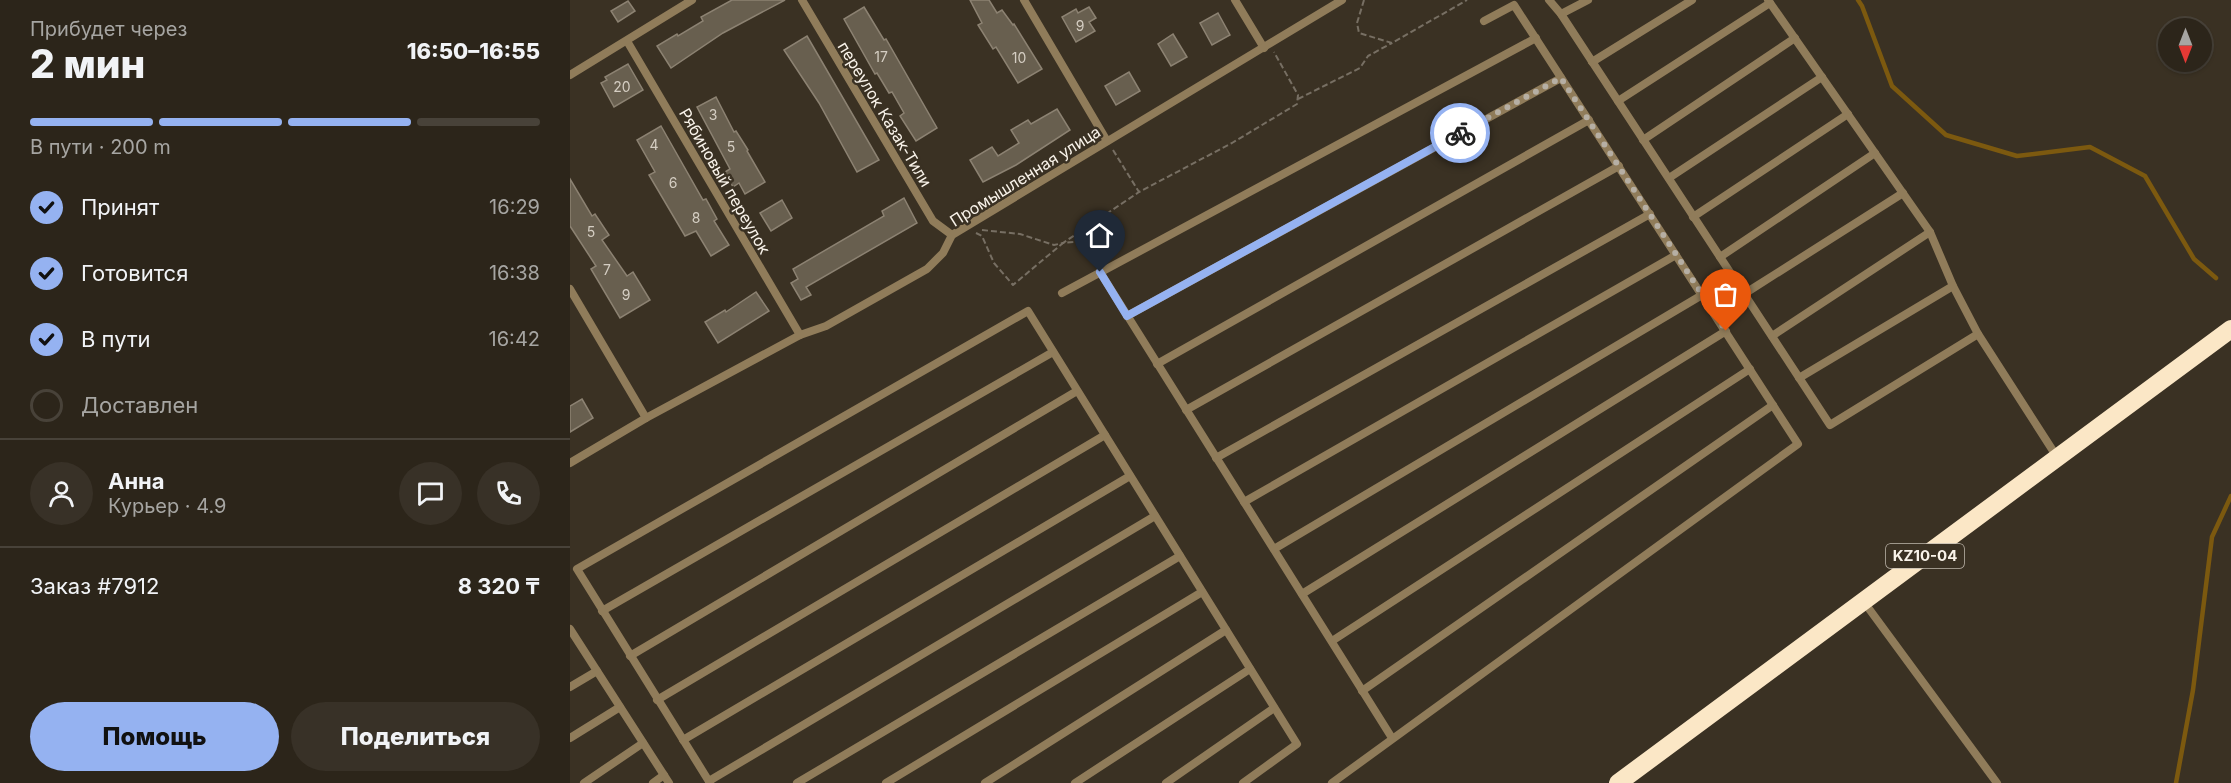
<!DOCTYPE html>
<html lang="ru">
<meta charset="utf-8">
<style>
:root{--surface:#2c251a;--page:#383127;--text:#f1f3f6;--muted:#a6a5a2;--line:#484239;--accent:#95b2f1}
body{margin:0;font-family:Inter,sans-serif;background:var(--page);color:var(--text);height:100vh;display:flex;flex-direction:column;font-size:22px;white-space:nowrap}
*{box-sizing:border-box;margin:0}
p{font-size:20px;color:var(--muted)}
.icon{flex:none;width:33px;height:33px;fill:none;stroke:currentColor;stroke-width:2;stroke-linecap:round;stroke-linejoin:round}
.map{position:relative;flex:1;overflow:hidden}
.side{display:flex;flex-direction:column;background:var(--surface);width:570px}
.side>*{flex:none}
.needle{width:39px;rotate:180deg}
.tools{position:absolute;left:1588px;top:18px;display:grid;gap:12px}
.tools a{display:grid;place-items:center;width:54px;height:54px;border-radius:50%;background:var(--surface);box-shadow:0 2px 4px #0004,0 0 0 2px var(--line);font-size:30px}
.pin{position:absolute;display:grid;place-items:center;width:51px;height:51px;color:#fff;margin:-62px -26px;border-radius:50% 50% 50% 0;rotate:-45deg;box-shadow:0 0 6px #0007}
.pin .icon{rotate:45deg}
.courier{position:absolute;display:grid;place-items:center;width:60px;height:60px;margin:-30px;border:4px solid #95b2f1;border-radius:50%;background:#fff;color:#222;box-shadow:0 2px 8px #0007}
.overview em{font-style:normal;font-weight:800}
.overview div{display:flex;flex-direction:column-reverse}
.overview{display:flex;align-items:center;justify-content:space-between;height:102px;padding:0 30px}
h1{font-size:39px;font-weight:800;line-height:45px}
.bar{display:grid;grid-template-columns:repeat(4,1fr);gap:9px 6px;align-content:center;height:72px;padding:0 30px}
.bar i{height:8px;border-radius:4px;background:var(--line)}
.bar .on{background:var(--accent)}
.bar p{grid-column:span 4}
.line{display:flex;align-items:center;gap:15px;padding:0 30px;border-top:2px solid var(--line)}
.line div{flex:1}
.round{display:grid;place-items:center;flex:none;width:63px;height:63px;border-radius:32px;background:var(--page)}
ol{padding:0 30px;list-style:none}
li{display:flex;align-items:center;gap:18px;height:66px}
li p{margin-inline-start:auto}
li .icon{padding:6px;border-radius:50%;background:var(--accent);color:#111;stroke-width:4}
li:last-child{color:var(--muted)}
li i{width:33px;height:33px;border:3px solid var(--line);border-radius:50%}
.action{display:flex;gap:12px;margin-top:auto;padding:12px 30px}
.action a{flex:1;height:69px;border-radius:36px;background:var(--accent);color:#111;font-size:24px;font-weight:800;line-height:69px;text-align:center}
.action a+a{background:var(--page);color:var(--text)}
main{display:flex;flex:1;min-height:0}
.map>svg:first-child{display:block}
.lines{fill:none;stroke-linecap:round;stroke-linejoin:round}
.stream{stroke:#7c590f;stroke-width:4.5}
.building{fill:#685f4f;stroke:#8c8272;stroke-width:1.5}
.path{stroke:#776f63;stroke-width:2;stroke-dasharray:6 3;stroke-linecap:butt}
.lane{stroke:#907c5a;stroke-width:8}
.highway{stroke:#fbe7c6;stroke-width:18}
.done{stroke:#b6afa4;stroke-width:6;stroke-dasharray:0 10.8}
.route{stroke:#95b2f1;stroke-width:8}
.labels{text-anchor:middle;stroke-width:5;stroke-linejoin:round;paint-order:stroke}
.number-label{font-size:14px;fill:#d5cec3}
.shield{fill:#3a3123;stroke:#c0b9ae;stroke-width:1.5}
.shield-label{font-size:15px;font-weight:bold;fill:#f9f3ea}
.street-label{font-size:16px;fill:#f9f3ea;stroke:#3a3123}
</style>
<main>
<section class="side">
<div class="overview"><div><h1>2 мин</h1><p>Прибудет через</p></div><em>16:50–16:55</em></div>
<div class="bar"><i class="on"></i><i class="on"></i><i class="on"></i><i></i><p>В пути · 200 m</p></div>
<ol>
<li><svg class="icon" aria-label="check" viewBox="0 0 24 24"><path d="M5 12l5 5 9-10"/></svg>Принят<p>16:29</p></li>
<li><svg class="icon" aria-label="check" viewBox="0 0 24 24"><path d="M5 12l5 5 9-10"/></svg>Готовится<p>16:38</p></li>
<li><svg class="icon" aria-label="check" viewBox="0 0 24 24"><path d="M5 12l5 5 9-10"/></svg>В пути<p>16:42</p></li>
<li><i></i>Доставлен</li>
</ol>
<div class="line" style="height:108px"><a class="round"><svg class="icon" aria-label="person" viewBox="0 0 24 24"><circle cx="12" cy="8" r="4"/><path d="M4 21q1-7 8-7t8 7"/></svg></a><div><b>Анна</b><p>Курьер · 4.9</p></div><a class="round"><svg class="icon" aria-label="chat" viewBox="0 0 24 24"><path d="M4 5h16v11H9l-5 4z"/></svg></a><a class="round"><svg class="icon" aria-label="phone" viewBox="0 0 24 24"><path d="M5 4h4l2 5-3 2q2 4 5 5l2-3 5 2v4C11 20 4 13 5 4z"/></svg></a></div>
<div class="line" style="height:78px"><div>Заказ #7912</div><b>8 320 ₸</b></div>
<div class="action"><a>Помощь</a><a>Поделиться</a></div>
</section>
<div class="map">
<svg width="1661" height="783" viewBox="0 0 1661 783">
<rect width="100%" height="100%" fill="#3a3123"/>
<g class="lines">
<g class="stream">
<path d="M1288 0 1292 6 1322 86 1376 135 1447 156 1520 147 1575 176 1624 259 1646 278"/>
<path d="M1606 783 1623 690 1642 537 1661 496"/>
</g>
</g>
<g class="building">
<path d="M162 0H215L153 33 101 68 87 46 107 34 108 36 133 21 131 17Z"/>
<path d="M400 0H419L427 13 432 10 443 25 444 24 472 69 448 83 426 47 423 49 408 25 412 23Z"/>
<path d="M58 1 65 11 48 22 41 11Z"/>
<path d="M294 7 314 40 316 39 367 128 346 141 330 116 334 113 322 92 319 93 307 73 305 74 274 19Z"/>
<path d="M519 7 526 18 519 22 525 31 506 42 492 17 506 9 508 13Z"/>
<path d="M648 13 660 35 642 45 630 23Z"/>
<path d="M603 34 617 57 601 66 588 44Z"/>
<path d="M237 36 309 160 287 172 249 103 214 50Z"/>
<path d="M58 64 73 90 44 107 31 83 37 80 35 77Z"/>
<path d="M559 72 570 91 546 105 535 86Z"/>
<path d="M146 97 164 132 166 131 178 150 177 151 195 182 175 194 169 183 163 187 155 172 160 169 127 107Z"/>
<path d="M487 109 500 130 446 165 413 182 400 160 422 147 428 156 449 143 441 130 458 120 461 124Z"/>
<path d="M91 126 133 200 136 199 147 219 144 221 159 245 141 256 126 231 115 236 79 175 85 172 67 140Z"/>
<path d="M0 179 22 216 25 214 39 235 32 240 57 276 63 272 80 300 50 318 21 269 26 266 0 226Z"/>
<path d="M334 198 347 223 236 287 241 295 231 300 221 283 228 279 223 269 314 216 312 211Z"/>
<path d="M212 200 222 218 201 231 190 213Z"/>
<path d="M186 292 199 311 148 343 135 322 155 310 156 312Z"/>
<path d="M12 399 23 418 0 432V406Z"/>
</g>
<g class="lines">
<g class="path">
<path d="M794 0 787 23 789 33 822 43 897 0"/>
<path d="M728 99 790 68 798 56 822 43"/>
<path d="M543 150 569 192 662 143 727 104 728 95 704 52"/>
<path d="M412 230 450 234 484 245 493 243 569 192"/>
<path d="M406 233 412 236 424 263 443 285 493 243 523 240"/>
</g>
<g class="lane">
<path d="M232 0 363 221 382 235"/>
<path d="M454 0 537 141"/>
<path d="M665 0 694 48"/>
<path d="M979 0 991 14 1260 425 1408 334"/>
<path d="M1198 0 1360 232 1383 286 1408 334 1487 457"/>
<path d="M991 14 1018 0"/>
<path d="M57 41 230 335"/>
<path d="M1022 62 1122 0"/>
<path d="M0 75 122 0"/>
<path d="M1048 101 1200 3"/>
<path d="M1073 140 1225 38"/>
<path d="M1099 178 1252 77"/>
<path d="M1123 217 1278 114"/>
<path d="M1150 257 1305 153"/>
<path d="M530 272 822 738"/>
<path d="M0 289 76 418"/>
<path d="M492 293 966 38"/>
<path d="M1174 294 1333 193"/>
<path d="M557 316 991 78"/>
<path d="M1202 336 1360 232"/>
<path d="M587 364 1019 120"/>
<path d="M1229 378 1383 286"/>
<path d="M616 410 1049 166"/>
<path d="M646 458 1080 214"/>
<path d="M0 463 76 418 230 335 256 326 357 269 373 253 382 235 772 0"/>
<path d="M674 502 1106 255"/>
<path d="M704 549 1132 295"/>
<path d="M732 594 1156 331"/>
<path d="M1294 602 1427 783"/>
<path d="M32 611 483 352"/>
<path d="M0 629 99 783"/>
<path d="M762 641 1180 369"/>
<path d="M60 656 507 391"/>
<path d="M0 687 27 671"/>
<path d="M792 691 1203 405"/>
<path d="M87 700 535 435"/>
<path d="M0 738 50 707"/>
<path d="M113 740 560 476"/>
<path d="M139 781 585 516"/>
<path d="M14 783 73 743"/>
<path d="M83 783 94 775"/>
<path d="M140 783 7 569 458 311 727 744 673 783"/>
<path d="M227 783 610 556"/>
<path d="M316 783 632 592"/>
<path d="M415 783 656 630"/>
<path d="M505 783 680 669"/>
<path d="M596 783 704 708"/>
<path d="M762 783 1228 444 944 5 914 21"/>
</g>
<path class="highway" d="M1048 783 1661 329"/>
</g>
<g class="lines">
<path class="done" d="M890 133 991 78 1156 331"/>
<path class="route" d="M530 272 557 316 890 133"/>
</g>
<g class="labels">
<g class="number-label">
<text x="510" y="31">9</text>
<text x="311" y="62">17</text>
<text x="449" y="63">10</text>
<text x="52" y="92">20</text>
<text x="143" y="120">3</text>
<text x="84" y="150">4</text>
<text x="161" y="152">5</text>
<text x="103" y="188">6</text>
<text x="126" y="223">8</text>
<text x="21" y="237">5</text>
<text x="37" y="275">7</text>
<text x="56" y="300">9</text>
</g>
<rect class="shield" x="1316" y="544" width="78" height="24" rx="4.5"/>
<g class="shield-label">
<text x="1355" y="561">KZ10-04</text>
</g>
<g class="street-label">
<text transform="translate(315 114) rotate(59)" y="6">переулок Казак-Тили</text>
<text transform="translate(455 176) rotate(-32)" y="6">Промышленная улица</text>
<text transform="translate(155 181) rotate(60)" y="6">Рябиновый переулок</text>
</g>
</g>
</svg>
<div class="tools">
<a><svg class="needle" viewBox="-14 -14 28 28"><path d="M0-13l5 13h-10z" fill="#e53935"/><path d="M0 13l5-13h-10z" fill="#a6a5a2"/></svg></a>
</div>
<div class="pin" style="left:1156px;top:331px;background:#ea580c"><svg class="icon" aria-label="bag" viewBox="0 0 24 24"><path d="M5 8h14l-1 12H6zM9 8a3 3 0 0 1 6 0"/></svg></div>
<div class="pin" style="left:530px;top:272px;background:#1f2937"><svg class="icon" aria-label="home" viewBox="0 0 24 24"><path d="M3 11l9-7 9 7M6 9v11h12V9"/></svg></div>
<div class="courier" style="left:890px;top:133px"><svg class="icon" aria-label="bike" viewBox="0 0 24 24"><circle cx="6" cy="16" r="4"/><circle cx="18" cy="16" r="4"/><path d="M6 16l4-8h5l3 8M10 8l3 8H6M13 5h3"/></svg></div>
</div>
</main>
